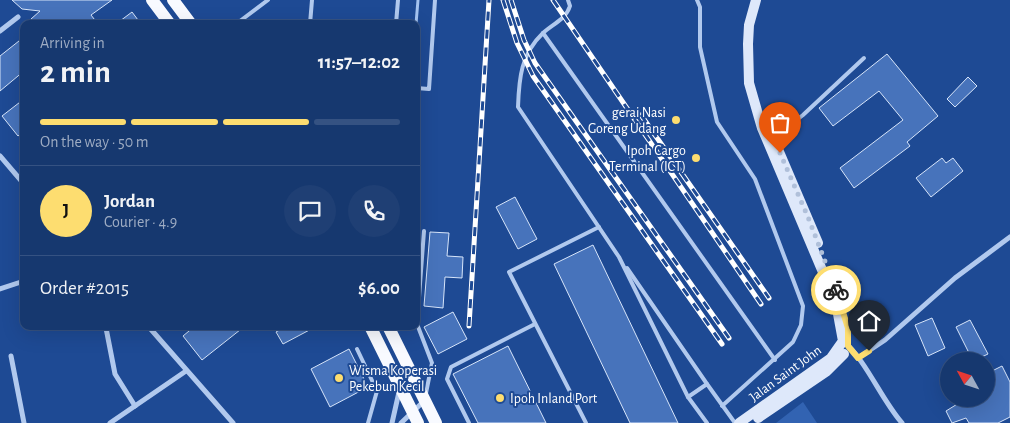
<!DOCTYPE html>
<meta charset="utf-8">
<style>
:root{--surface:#16386f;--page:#1f3f74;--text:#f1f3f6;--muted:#9eacc3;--line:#355282;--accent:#fddd70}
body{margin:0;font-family:"Alegreya Sans",sans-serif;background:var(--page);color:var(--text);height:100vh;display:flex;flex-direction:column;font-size:19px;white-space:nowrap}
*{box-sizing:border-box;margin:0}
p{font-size:16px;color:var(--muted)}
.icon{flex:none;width:28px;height:28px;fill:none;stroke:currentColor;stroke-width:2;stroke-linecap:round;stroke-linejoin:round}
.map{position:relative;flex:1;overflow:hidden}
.drawer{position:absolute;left:20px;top:20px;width:400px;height:310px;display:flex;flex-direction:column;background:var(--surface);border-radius:10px;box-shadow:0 5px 20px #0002,0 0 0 1px var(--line)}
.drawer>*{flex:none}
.needle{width:32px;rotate:310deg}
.controls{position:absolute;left:940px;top:352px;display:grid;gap:10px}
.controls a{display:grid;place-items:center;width:55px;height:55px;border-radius:50%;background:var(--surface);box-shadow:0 5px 20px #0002,0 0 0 1px var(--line);font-size:25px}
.pin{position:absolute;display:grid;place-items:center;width:42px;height:42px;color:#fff;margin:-51px -21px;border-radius:50% 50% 50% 0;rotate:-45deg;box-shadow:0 0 5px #0007}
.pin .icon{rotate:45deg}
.courier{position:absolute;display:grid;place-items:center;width:50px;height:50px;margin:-25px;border:4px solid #fddd70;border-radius:50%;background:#fff;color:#222;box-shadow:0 1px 6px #0007}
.head em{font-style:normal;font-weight:700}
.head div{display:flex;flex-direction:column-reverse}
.head{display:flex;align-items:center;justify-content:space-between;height:85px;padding:0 20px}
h1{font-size:32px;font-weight:700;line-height:38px}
.bar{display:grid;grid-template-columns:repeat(4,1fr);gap:8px 5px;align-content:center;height:60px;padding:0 20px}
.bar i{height:6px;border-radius:4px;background:var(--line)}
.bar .on{background:var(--accent)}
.bar p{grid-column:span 4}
.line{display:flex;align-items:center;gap:12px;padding:0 20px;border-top:1px solid var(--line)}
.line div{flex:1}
.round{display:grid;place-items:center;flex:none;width:52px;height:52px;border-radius:26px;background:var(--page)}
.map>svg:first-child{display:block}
.green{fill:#3263b2}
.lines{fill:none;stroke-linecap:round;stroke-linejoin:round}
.stream{stroke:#a4c3f0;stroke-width:3}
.building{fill:#4773bb;stroke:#d7e5fa}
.lane{stroke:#b1c9ee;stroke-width:4}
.street{stroke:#b1c9ee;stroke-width:5}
.secondary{stroke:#dee8fa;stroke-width:10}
.primary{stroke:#f8faff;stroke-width:12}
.rail-casing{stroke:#fff;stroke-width:5}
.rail{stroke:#1e4a94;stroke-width:3;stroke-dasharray:9;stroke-linecap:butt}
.done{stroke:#b0c0da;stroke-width:5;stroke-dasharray:0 9}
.route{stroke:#fddd70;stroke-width:6}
.poi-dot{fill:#fddd70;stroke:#1e4a94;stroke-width:2}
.labels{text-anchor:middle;stroke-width:4;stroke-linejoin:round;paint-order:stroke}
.poi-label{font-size:14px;fill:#fff;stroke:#1e4a94;text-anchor:end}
.street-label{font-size:14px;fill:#fff;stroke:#1e4a94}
</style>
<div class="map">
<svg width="1010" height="423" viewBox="0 0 1010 423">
<rect width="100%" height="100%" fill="#1e4a94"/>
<path class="green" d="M803 402 817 423H776Z"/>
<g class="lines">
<path class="stream" d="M416 24 418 0"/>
</g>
<g class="building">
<path d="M12 0H112L91 15 98 24H37L31 19 40 11 22 9Z"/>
<path d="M132 12 141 24H116Z"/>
<path d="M24 37V71L0 91V56Z"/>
<path d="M887 54 938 116 907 142 910 146 854 188 840 168 903 120 879 91 833 126 819 108Z"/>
<path d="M968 77 977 86 955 107 947 99Z"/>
<path d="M24 99V131L18 136 2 116Z"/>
<path d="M942 158 946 163 953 158 963 171 931 197 916 178Z"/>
<path d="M515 197 537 239 518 249 496 207Z"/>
<path d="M430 232 449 233 447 256 463 257 462 278 445 277 443 308 424 306Z"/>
<path d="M593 245 678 423H630L554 264Z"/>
<path d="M453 312 467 339 438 354 424 327Z"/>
<path d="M932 318 945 348 928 356 915 325Z"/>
<path d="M970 320 988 354 973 361 956 327Z"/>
<path d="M195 326H245L202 360 183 336Z"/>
<path d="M287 326H317L283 344 276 332Z"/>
<path d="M508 346 546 423H478L453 374Z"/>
<path d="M349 349 368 387 330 407 311 369Z"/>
<path d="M1002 366 1010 382V417L998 423H969L966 418 952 423 946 411 959 403 957 399H986V374Z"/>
</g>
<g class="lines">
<g class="lane">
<path d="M568 0 570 6C566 19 553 24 543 33 521 54 519 78 518 107L619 257 688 397"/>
<path d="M697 0 700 7V47L717 122 755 179 803 306 801 325 793 342 722 406"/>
<path d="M236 24 268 0"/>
<path d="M310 24 312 0"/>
<path d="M396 24 398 0"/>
<path d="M543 33 775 360"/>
<path d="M416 88 429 89 435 0"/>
<path d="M774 138 803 115 864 58"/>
<path d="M424 231 417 324 432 363 426 393"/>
<path d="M627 268 707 384"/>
<path d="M357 349 377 391 368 423"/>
<path d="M469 423 447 379 451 367 535 324"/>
<path d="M586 423 509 272 599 227"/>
<path d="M707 423 688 397 707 384 735 423"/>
</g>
<g class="street">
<path d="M0 31 18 17"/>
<path d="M0 156 24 184"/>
<path d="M0 289 24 281"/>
<path d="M148 326 233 423"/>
<path d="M106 328 115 374 135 406"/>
<path d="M843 341C866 360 881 399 902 423"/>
<path d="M11 356 24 423"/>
<path d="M858 358 885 340 955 278 1010 237"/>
<path d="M110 423 186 371"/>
<path d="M392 423 399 392"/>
<path d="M401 423 424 401"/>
</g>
<g class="secondary">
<path d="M765 119 818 243"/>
<path d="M758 418 827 371 844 354"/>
<path d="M739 423 831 358 843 341 836 303 762 128 749 83 748 44 749 25 756 0"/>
</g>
<g class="primary">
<path d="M152 0 170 24"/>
<path d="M173 0 191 24"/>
<path d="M370 326 418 423"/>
<path d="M388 326 436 423"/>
</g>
<g class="rail-casing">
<g id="rail">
<path d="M503 0 517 43 533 76 722 344"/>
<path d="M511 0 524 40 535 63 729 338"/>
<path d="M553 0 761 304"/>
<path d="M641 115 769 298"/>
<path d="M469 326 489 0"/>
</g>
</g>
<use href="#rail" class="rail"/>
</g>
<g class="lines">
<path class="done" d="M780 153 808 217 836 290"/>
<path class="route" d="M836 290 848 328V346L858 358 869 351"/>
</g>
<g class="poi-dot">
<circle cx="676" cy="120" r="5"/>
<circle cx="696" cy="158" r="5"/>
<circle cx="339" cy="378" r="5"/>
<circle cx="500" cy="398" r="5"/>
</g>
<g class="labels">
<g class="poi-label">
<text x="666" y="117">gerai Nasi<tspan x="666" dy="16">Goreng Udang</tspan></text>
<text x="686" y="155">Ipoh Cargo<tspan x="686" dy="16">Terminal (ICT)</tspan></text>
<text x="349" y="375" text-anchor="start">Wisma Koperasi<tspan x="349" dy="16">Pekebun Kecil</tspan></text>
<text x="510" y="403" text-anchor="start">Ipoh Inland Port</text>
</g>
<g class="street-label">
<text transform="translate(785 373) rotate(-36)" y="5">Jalan Saint John</text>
</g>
</g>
</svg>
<div class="controls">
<a><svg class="needle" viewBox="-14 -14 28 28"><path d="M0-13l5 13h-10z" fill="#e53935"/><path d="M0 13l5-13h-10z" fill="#9eacc3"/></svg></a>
</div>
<div class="pin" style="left:780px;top:153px;background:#ea580c"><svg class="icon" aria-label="bag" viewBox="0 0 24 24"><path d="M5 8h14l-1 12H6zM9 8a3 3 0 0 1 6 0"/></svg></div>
<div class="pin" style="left:869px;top:351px;background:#1f2937"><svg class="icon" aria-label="home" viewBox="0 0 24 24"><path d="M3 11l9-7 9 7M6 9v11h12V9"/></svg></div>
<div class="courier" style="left:836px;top:290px"><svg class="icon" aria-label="bike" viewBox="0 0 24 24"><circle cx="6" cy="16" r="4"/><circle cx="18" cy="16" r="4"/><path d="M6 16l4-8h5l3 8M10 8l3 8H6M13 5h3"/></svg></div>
<section class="drawer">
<div class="head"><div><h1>2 min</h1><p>Arriving in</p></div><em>11:57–12:02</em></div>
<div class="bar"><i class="on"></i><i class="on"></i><i class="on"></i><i></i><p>On the way · 50 m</p></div>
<div class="line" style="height:90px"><b class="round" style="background:var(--accent);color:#111">J</b><div><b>Jordan</b><p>Courier · 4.9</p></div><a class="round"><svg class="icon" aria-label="chat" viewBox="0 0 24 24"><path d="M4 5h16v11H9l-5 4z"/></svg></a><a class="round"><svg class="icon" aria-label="phone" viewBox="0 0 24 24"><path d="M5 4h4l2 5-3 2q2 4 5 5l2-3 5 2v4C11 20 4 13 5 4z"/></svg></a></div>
<div class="line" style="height:65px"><div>Order #2015</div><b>$6.00</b></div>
</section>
</div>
